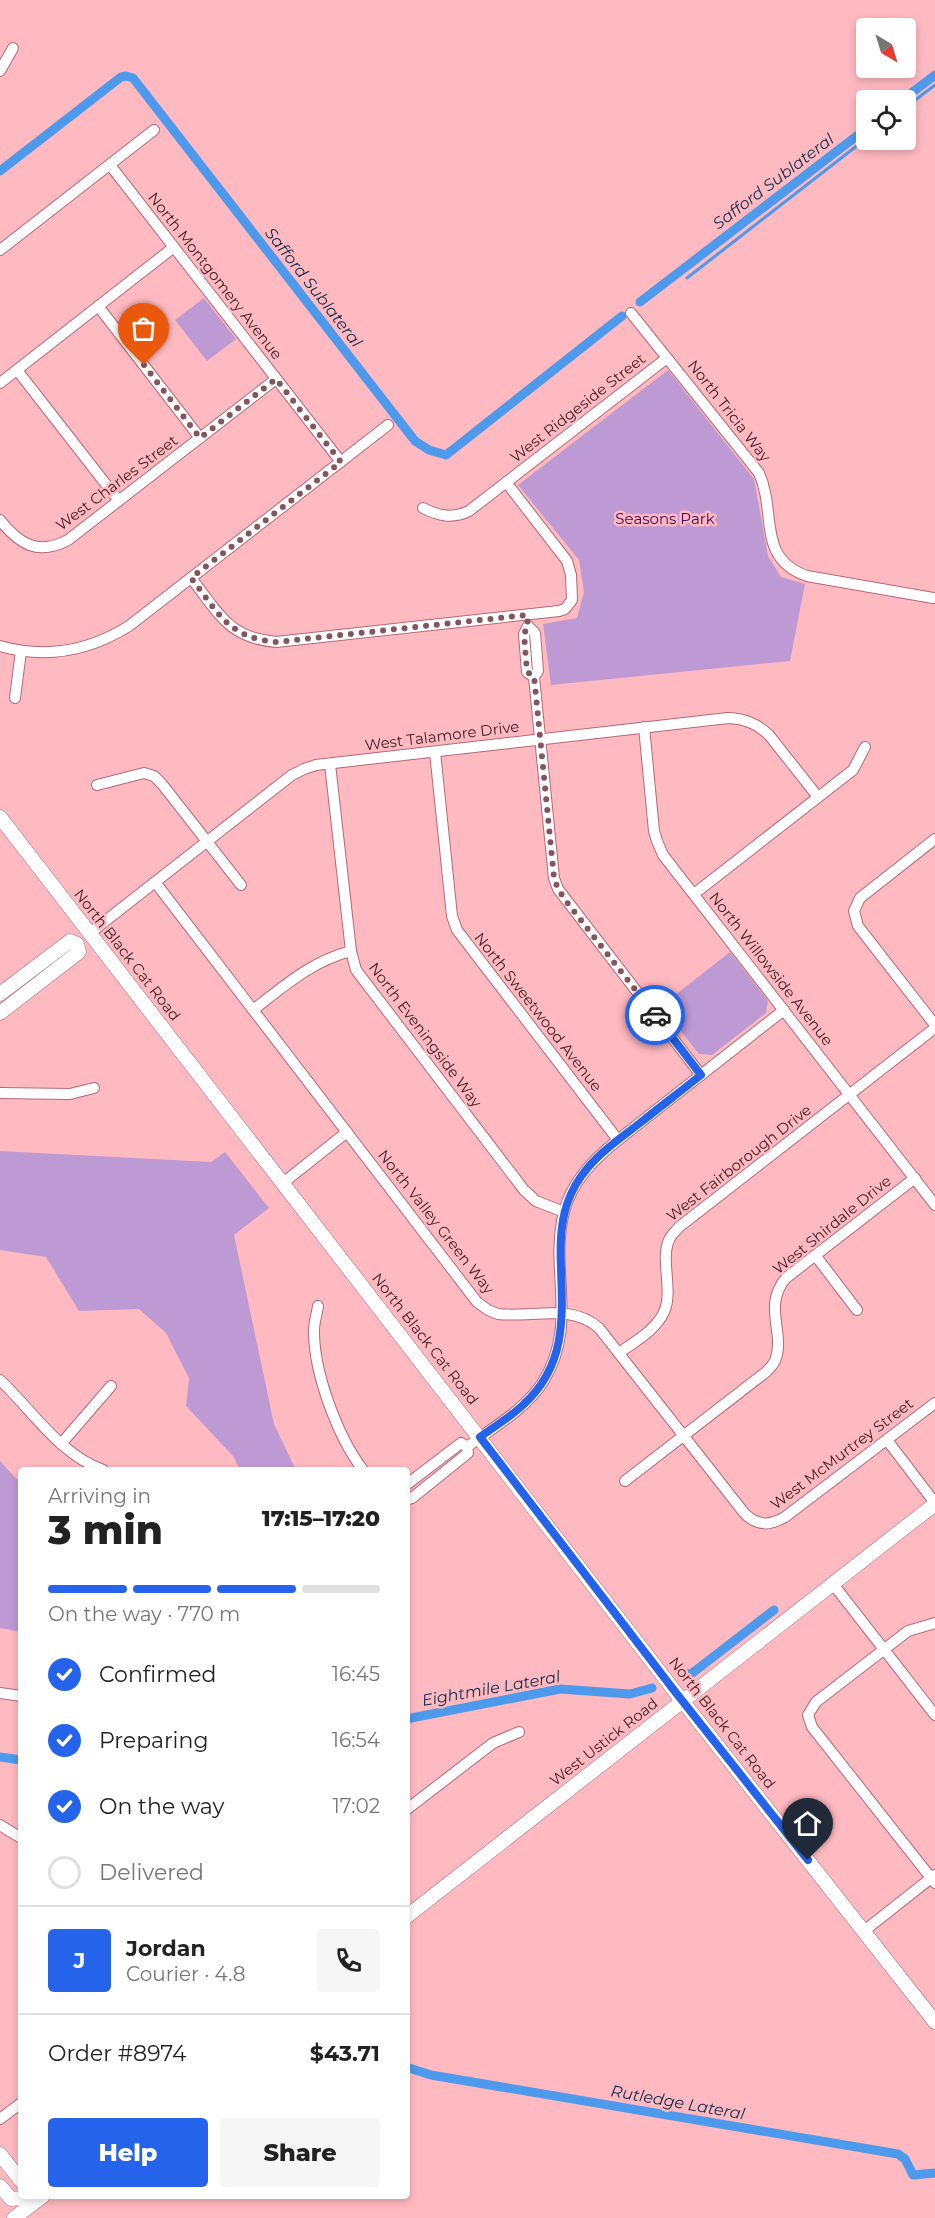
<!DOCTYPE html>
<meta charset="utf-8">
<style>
:root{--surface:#fff;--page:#f6f6f6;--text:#222;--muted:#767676;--line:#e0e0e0;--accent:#2563eb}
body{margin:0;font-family:Montserrat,sans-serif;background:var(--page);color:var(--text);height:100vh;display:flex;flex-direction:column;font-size:22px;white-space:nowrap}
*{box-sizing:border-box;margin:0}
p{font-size:20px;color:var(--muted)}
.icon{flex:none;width:33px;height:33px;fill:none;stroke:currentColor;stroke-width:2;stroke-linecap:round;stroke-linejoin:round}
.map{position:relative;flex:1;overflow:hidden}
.sheet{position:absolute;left:18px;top:1467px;width:392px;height:732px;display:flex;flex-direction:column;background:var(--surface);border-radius:6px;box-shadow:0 3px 9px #0003}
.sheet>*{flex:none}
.needle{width:39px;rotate:142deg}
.tools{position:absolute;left:856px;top:18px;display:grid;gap:12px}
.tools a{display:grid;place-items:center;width:60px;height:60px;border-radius:6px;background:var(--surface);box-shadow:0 3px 9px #0003;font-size:30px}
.pin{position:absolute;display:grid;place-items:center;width:51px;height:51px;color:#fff;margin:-62px -26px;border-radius:50% 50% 50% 0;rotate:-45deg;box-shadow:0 0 6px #0007}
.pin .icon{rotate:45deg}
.courier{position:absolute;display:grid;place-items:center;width:60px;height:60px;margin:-30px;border:4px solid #2563eb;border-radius:50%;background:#fff;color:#222;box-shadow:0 2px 8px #0007}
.overview em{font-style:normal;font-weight:800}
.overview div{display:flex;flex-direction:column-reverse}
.overview{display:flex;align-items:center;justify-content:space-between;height:102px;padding:0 30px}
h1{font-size:39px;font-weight:800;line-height:45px}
.bar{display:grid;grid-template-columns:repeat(4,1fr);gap:9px 6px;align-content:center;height:72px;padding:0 30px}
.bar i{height:8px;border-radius:4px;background:var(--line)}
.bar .current{background:var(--accent)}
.bar p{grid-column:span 4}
.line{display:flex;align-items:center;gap:15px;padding:0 30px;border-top:2px solid var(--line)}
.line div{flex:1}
.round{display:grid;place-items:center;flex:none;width:63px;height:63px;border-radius:6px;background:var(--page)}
ol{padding:0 30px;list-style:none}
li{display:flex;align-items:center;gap:18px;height:66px}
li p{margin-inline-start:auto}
li .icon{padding:6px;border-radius:50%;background:var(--accent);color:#fff;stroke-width:4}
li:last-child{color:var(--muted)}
li i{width:33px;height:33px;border:3px solid var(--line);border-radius:50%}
.cta{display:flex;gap:12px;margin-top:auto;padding:12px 30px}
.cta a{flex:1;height:69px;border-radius:6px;background:var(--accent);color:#fff;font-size:24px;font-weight:800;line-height:69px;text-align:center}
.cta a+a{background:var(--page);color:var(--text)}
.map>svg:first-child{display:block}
.green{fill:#be9ad4}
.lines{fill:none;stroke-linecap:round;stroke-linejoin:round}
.stream{stroke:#4d99ec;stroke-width:3}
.canal{stroke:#4d99ec;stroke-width:9}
.street-casing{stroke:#b76973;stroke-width:12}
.secondary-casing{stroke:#b76973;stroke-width:15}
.street{stroke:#fff;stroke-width:10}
.secondary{stroke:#fff;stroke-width:14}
.done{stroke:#84565b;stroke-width:6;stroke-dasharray:0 10.8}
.route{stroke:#2563eb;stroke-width:8}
.labels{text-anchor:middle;stroke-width:5;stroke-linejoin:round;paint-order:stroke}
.street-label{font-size:15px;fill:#412025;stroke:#ffb9c0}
.park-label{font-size:15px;fill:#43055c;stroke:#ffb9c0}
.water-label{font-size:16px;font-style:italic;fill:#0d2c4c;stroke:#ffb9c0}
</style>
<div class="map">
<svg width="935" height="2218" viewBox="0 0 935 2218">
<rect width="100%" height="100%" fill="#ffb9c0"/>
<g class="green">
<path d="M204 298 236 339 207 361 175 320Z"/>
<path d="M668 370 754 479 768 556 781 577 805 584 790 661 551 685 543 624 577 618 584 592 579 560 518 485Z"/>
<path d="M730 952 768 1001 766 1013 712 1055 699 1054 661 1006Z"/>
<path d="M0 1151 211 1162 225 1152 269 1208 234 1235 274 1424 296 1470H240L233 1456 186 1406 189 1378 166 1333 139 1309 79 1311 46 1257 0 1250Z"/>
<path d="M0 1461 21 1484V1632L0 1628Z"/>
</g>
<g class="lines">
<g class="stream">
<path d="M906 107 935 85"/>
<path d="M687 278 867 138"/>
</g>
<g class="canal">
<path d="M902 100 935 75"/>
<path d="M0 171 121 77 126 76 133 78 415 441 429 450 446 455 622 316"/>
<path d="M640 302 867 128"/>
<path d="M682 1673 691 1674 774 1610"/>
<path d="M406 1719 560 1689 630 1694 652 1688"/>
<path d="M0 1757 21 1760"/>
<path d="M406 2067 431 2075 898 2154 905 2159 913 2175 935 2173"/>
</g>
<g class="street-casing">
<g id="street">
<path d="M0 71 13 48"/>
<path d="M110 165 341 462"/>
<path d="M0 250 154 130"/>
<path d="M98 306 200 438"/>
<path d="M631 313 759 473C777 513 756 558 807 576L933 598"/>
<path d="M17 370 119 501"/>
<path d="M0 383 174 247"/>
<path d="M423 508C439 516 452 519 469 511L667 358"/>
<path d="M0 520C19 544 38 556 68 540L276 379"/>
<path d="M191 578C218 612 228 638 276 642L559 611 565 609 572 600 571 575 567 561 506 482"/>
<path d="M0 646C46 659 89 651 129 626L388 425"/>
<path d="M534 677 527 672 524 634 528 626 535 633 538 671 534 677 554 878 558 889 701 1075"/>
<path d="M15 698 21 651"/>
<path d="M644 727 654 831 657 841 663 855 935 1205"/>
<path d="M435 752 452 916 457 930 618 1140"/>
<path d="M330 764 351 951 356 970 524 1190 536 1201 564 1212"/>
<path d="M97 785 144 773 154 776 162 784 241 885"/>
<path d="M935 839 860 898 854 911 858 926 935 1025"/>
<path d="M155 882 477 1302 488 1310 498 1314C532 1318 571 1303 599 1328L745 1514C758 1526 769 1526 785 1517L935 1403"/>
<path d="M694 894 853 770 865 747"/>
<path d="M90 933 292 775 304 769 316 765 728 718C745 719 756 723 769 735L818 797"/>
<path d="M253 1010C284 986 312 961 351 951"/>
<path d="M0 1093 70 1094 94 1088"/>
<path d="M283 1183 347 1132"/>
<path d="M815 1255 857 1310"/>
<path d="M318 1306C317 1314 313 1325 314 1334 315 1376 338 1437 363 1470"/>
<path d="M619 1353C634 1342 656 1330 664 1312 674 1290 659 1258 670 1238 672 1234 676 1231 679 1227L935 1028"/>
<path d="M0 1380C33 1411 59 1454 103 1470"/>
<path d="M887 1440 935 1503"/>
<path d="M61 1444 111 1386"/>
<path d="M467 1447C492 1428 525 1410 543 1382 579 1324 549 1271 564 1212 572 1181 594 1159 618 1140L784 1010"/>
<path d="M625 1481 766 1372C769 1369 773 1365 775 1361 786 1333 762 1306 786 1278L915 1178"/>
<path d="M406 1485 461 1443 467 1447 468 1453 412 1498 406 1500"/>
<path d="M833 1584 935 1715"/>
<path d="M935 1623 908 1631 816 1702 808 1715 812 1727 935 1883"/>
<path d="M0 1693 21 1696"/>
<path d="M406 1810 493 1743 519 1732"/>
<path d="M0 1825 21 1838"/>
<path d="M864 1931 935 1875"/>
<path d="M0 2119 21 2103"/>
</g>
</g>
<g class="secondary-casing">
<g id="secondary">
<path d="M0 817 673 1689 935 2022"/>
<path d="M0 994 70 941 77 944 79 952 0 1013"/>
<path d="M406 1917 935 1504"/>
<path d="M0 2154 21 2181"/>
<path d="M0 2186 11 2199 23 2198"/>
<path d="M14 2218 43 2196"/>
</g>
</g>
<use href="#street" class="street"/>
<use href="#secondary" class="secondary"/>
</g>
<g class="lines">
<path class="done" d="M144 365 200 438 276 379 341 462 191 578C218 612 228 638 276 642L527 615 528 626 524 634 527 672 534 676 554 878 558 889 566 901 655 1015"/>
<path class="route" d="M655 1015 701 1075C681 1091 660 1107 640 1123 614 1143 585 1162 571 1194 560 1218 560 1243 561 1269 563 1321 565 1366 524 1404 511 1417 495 1426 480 1437L673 1689 808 1860"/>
</g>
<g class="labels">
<g class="street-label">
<text transform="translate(215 276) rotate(52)" y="5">North Montgomery Avenue</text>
<text transform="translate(578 408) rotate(-38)" y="5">West Ridgeside Street</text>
<text transform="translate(729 411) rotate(52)" y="5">North Tricia Way</text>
<text transform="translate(117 483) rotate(-37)" y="5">West Charles Street</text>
<text transform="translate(442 736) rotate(-7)" y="5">West Talamore Drive</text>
<text transform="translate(127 955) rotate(52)" y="5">North Black Cat Road</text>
<text transform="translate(771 969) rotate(52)" y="5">North Willowside Avenue</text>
<text transform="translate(538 1012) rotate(52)" y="5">North Sweetwood Avenue</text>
<text transform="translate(425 1035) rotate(53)" y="5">North Eveningside Way</text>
<text transform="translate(739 1163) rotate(-38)" y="5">West Fairborough Drive</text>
<text transform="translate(436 1222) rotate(52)" y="5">North Valley Green Way</text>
<text transform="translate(832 1225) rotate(-39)" y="5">West Shirdale Drive</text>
<text transform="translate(425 1339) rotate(52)" y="5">North Black Cat Road</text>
<text transform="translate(842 1454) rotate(-37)" y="5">West McMurtrey Street</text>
<text transform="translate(722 1723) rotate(52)" y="5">North Black Cat Road</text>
<text transform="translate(604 1742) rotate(-38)" y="5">West Ustick Road</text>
</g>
<g class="park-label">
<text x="665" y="524">Seasons Park</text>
</g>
<g class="water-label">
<text transform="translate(773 181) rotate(-37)" y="6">Safford Sublateral</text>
<text transform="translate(314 287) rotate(52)" y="6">Safford Sublateral</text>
<text transform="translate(491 1688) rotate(-10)" y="6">Eightmile Lateral</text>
<text transform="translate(678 2102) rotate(10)" y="6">Rutledge Lateral</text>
</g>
</g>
</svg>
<div class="tools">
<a><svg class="needle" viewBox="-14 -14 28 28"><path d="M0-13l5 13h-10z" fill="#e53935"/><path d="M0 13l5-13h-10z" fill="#767676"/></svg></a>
<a><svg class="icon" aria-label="locate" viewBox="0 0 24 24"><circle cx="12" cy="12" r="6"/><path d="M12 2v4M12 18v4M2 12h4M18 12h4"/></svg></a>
</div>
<div class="pin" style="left:144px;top:365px;background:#ea580c"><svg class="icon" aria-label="bag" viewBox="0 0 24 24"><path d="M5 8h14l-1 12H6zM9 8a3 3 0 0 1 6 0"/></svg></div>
<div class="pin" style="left:808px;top:1860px;background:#1f2937"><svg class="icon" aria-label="home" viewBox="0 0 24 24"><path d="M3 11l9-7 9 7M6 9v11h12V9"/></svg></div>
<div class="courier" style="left:655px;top:1015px"><svg class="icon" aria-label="car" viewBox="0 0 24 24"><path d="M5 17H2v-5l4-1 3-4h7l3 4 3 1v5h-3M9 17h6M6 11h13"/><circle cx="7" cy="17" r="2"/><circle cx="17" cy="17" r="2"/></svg></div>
<section class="sheet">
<div class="overview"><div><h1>3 min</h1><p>Arriving in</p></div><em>17:15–17:20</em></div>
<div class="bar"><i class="current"></i><i class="current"></i><i class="current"></i><i></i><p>On the way · 770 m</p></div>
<ol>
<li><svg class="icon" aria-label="check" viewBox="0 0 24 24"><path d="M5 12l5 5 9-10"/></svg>Confirmed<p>16:45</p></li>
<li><svg class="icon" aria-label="check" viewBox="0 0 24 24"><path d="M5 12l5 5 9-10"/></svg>Preparing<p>16:54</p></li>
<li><svg class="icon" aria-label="check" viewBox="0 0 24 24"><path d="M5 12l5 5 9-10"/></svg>On the way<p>17:02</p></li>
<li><i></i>Delivered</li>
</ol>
<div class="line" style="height:108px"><b class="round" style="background:var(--accent);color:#fff">J</b><div><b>Jordan</b><p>Courier · 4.8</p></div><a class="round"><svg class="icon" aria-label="phone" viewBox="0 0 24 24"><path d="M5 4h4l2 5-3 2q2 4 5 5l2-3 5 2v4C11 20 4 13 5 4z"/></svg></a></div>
<div class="line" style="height:78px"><div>Order #8974</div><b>$43.71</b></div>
<div class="cta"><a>Help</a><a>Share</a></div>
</section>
</div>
